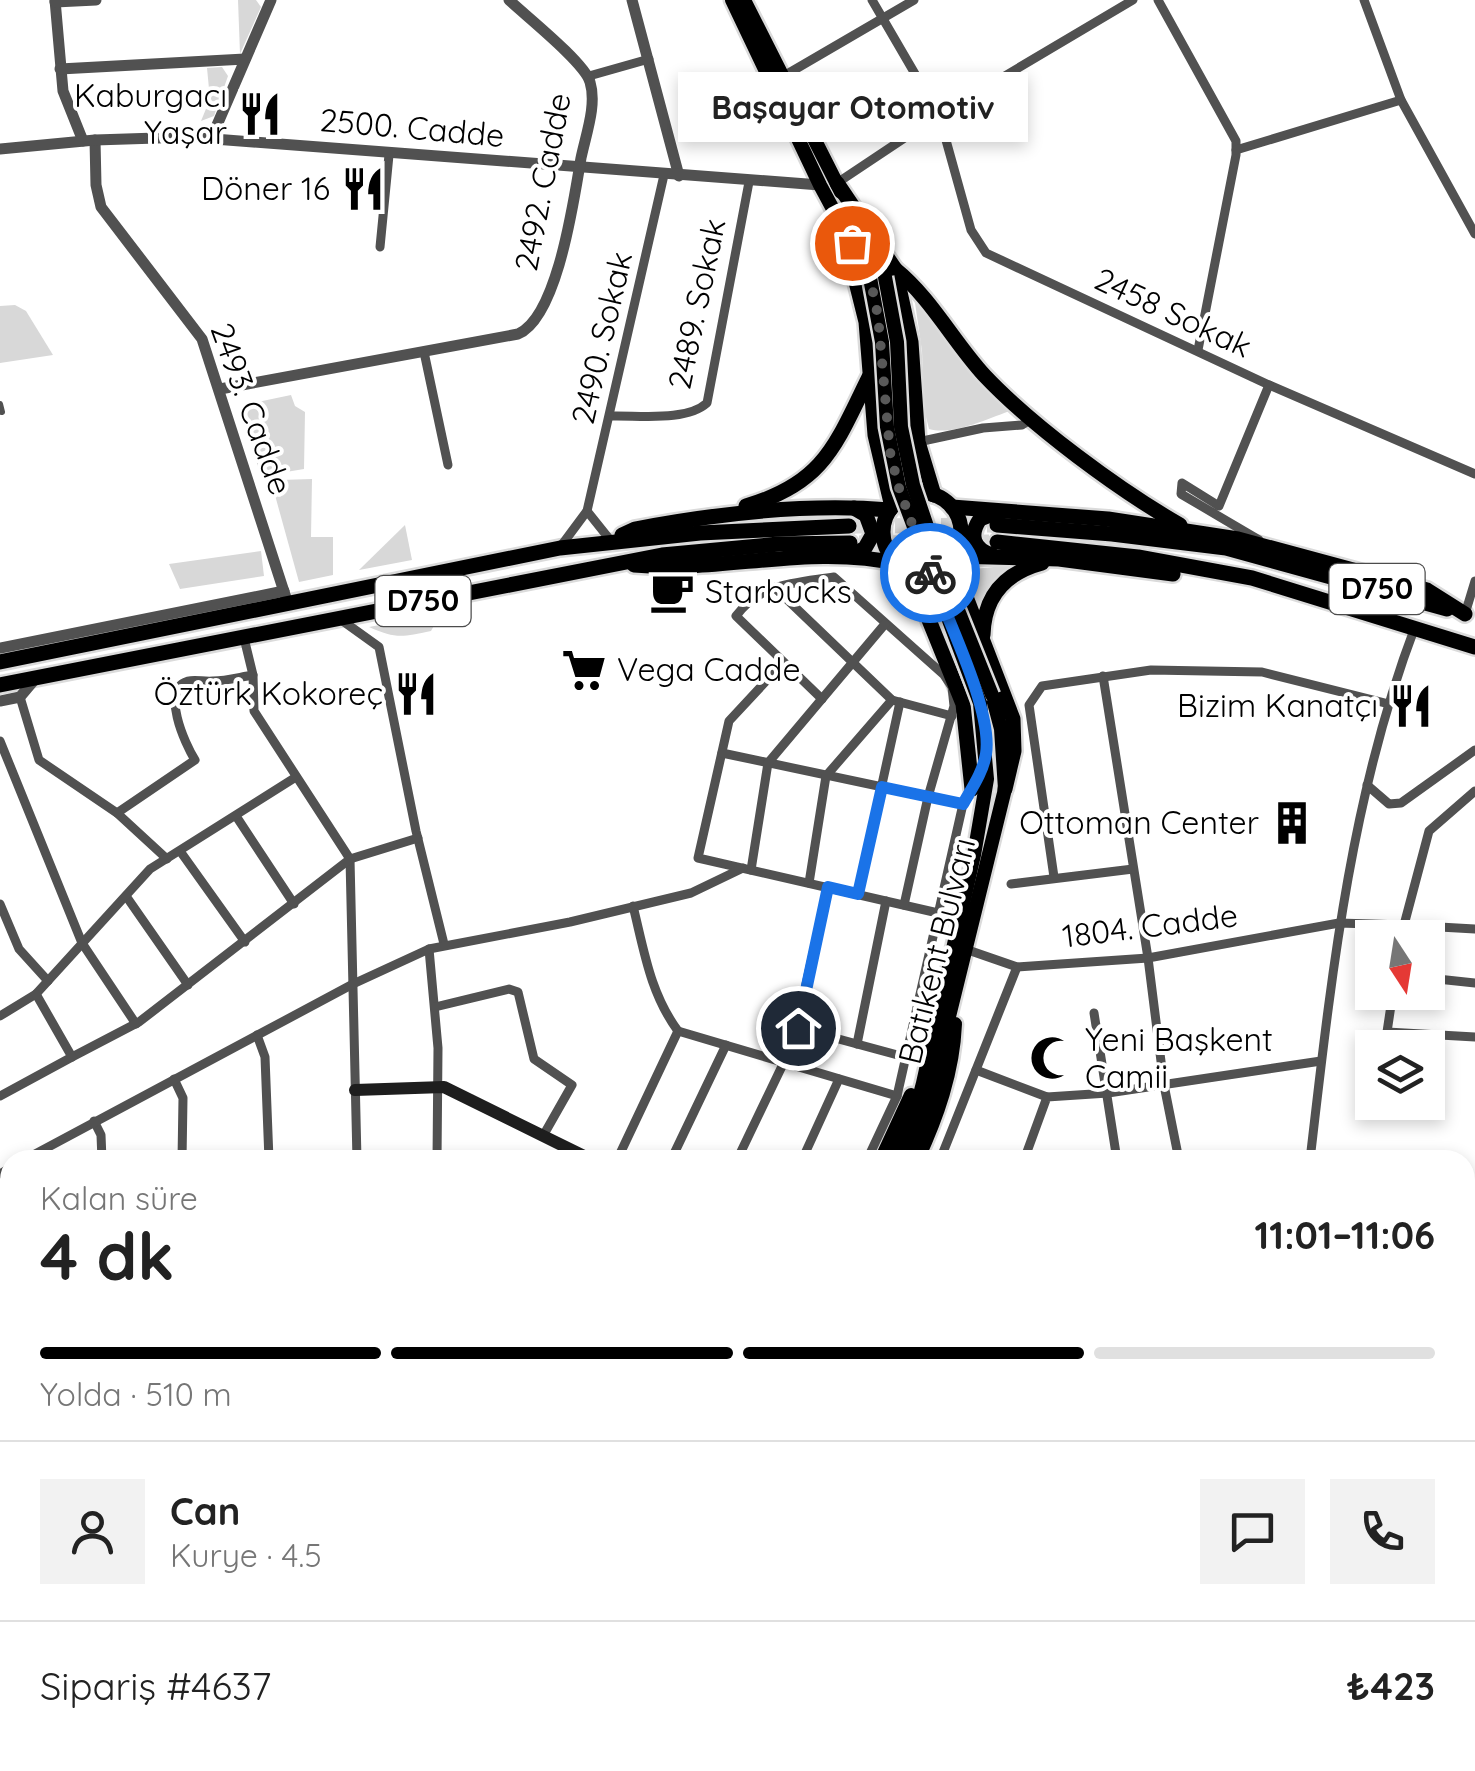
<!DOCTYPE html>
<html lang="tr">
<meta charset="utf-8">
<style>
:root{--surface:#fff;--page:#f2f2f2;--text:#222;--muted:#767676;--line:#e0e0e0;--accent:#000}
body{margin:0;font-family:Quicksand,sans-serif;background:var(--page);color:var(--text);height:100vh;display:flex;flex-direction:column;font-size:38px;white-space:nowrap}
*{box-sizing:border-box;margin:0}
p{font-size:32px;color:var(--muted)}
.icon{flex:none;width:55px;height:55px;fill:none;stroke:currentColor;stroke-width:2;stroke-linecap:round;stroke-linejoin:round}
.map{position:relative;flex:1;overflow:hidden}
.details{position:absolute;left:0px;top:1150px;width:1475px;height:622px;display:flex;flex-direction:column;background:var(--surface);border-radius:30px 30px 0 0;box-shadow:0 5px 15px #0003}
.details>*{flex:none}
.needle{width:65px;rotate:168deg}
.fabs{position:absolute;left:1355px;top:920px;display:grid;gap:20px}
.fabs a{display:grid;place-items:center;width:90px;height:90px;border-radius:0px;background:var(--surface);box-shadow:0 5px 15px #0003;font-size:50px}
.pin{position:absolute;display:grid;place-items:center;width:85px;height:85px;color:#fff;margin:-42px;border:5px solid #fff;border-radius:50%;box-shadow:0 2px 10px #0007}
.courier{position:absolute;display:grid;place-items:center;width:100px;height:100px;margin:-50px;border:8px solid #1a73e8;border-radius:50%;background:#fff;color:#222;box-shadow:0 2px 12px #0007}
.bubble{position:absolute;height:70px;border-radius:0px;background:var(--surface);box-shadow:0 5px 15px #0003;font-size:32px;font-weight:800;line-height:70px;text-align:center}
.headline em{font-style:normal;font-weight:800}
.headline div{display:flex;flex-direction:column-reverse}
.headline{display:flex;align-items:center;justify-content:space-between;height:170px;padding:0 40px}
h1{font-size:65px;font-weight:800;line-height:75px}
.bar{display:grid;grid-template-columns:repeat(4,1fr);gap:15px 10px;align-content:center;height:120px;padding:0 40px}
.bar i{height:12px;border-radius:8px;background:var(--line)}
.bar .selected{background:var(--accent)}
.bar p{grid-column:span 4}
.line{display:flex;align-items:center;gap:25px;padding:0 40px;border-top:2px solid var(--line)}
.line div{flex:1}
.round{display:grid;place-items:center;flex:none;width:105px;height:105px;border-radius:0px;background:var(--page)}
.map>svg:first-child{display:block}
.green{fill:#d8d8d8}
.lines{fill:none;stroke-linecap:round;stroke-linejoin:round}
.trunk-tunnel{stroke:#d9d9d9;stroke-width:15;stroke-dasharray:15 8;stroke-linecap:butt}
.primary-casing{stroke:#dbdbdb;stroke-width:19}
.trunk-casing{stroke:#dbdbdb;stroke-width:20}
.pedestrian{stroke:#515151;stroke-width:6}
.minor{stroke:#515151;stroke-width:9}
.tertiary{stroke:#515151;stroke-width:11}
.secondary{stroke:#1e1e1e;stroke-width:12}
.primary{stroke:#000;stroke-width:14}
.trunk{stroke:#000;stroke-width:15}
.primary-bridge-casing{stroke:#dbdbdb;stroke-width:19;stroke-linecap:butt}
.primary-bridge{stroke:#000;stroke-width:14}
.done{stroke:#595959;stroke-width:10;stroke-dasharray:0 18}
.route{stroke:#1a73e8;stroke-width:12}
.labels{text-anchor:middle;stroke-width:8;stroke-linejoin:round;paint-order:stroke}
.shield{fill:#fff;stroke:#4c4c4c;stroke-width:2.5}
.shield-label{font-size:30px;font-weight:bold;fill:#000}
.poi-label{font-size:32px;fill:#000;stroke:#fff;text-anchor:end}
.street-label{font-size:32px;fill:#000;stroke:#fff}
</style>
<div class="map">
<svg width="1475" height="1771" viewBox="0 0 1475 1771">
<rect width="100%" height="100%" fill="#fff"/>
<g class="green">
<path d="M238 0H256L261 7 240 54Z"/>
<path d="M222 67 228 76 214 116 201 121 210 99 207 68Z"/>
<path d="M914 296 1013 410C988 418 954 436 929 429L924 409 922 351Z"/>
<path d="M15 305 26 311 53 355 0 363V306Z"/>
<path d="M291 395 295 406 305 412 304 469 268 475 258 468 244 405Z"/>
<path d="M312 479 311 537H333V575L299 582 273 488 280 480Z"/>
<path d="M405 525 412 560 359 570Z"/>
<path d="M261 551 264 576 180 589 169 564Z"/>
<path d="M1013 565 987 592 979 613 964 570Z"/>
<path d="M441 613 431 631C402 637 396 639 369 627Z"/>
<path d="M1475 1366V1583L1465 1595V1372Z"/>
</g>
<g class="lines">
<g class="trunk-tunnel">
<path d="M849 526 997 525"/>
<path d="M859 543 997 542"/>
</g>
<g class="primary-casing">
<g id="primary">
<path d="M732 0 820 185 870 278"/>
<path d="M744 0 841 192"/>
<path d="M855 220 885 277"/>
<path d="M881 1160 911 1095"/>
<path d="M893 1160 914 1117 923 1083 974 855 987 779 980 703"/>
<path d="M905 1160 925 1114 1005 789 1001 729 992 695"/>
<path d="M917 1160C937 1117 953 1072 955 1024"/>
<path d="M0 1272H10"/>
<path d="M0 1292 10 1291"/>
<path d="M1402 1762 1411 1771"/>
<path d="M1441 1762 1475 1769"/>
<path d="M572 1771 576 1762"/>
<path d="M591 1771 596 1762"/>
</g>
</g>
<g class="trunk-casing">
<g id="trunk">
<path d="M837 183 895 269 911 342 918 442 934 495"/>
<path d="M852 243 855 278 866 322 875 435 892 507"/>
<path d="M895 269C931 298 953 341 984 375 1032 426 1119 490 1180 525"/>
<circle cx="922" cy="532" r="39"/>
<path d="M746 506C824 483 835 446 869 377"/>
<path d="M952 507 1108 519 1238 539 1427 590 1465 614"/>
<path d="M997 525 1112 534 1226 548 1447 609"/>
<path d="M622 535 635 529C719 513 805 503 890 510"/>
<path d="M997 542 1138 557 1252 578 1475 647"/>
<path d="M852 555 865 548 873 534 866 515 854 508"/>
<path d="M992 555C973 549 969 535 980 519L993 514"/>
<path d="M953 556 1059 559 1173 574"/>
<path d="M951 558 1013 719 1014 751 1005 789"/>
<path d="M634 565C724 573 810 543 900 564"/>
<path d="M903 566 914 583 963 704 972 789"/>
<path d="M983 635C984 596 1005 573 1042 563"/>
<path d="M0 662 560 548 700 533 849 526"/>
<path d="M0 685 662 555 779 544 850 543"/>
</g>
</g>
<path class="pedestrian" d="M0 404 2 412"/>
<g class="minor">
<path d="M872 0 939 115 971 230 986 253 1269 385 1475 474"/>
<path d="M1158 0 1236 141V155L1198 350"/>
<path d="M1364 0 1401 100 1475 234"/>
<path d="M589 76 649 59"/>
<path d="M782 77 914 0"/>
<path d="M1236 150 1401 100"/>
<path d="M837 183 939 115 1133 0"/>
<path d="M380 247 389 155"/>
<path d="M424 352 448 465"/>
<path d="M611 416C638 415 686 422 707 403L749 182"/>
<path d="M918 442 983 428 1022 425 1033 418"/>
<path d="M587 511 611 541"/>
<path d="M1259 540 1181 494 1182 483 1219 506 1269 385"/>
<path d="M561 546 587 511 664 175"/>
<path d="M774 587 892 700 952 716"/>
<path d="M1465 614 1475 581"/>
<path d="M340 619 379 647 416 831 444 944"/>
<path d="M244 638 253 675 254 711 350 859 357 1160"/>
<path d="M782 664 729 721 698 858 938 913"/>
<path d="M1103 676 1148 958 1164 1085 1179 1160"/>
<path d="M20 697 39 760 117 813 167 859"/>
<path d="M822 699 736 616C760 583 796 583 834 577L944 675 952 687 954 706 928 797 904 905"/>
<path d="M0 741 82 943 136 1024"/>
<path d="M722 753 963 804"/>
<path d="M1367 785 1389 804 1401 803 1475 750"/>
<path d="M117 813 195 760C185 744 160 689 188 681 196 679 204 682 213 681 226 681 240 677 253 675"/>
<path d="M236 816 294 904"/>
<path d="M180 851 245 942"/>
<path d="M751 870 768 763 885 624"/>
<path d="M1054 877 1029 705 1042 686 1151 670 1262 672 1389 704"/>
<path d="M809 883 826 776 892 700"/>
<path d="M1011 884 1133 869"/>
<path d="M858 894 900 702"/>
<path d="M126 896 188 985"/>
<path d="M0 904 19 949 48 981"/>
<path d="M633 906C644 950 650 993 678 1031"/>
<path d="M1402 938 1404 925 1475 929"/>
<path d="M429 949 438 1048 437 1160"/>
<path d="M968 950 1017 967 1148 958 1339 923 1404 925 1429 831 1475 791"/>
<path d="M1428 978 1475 983"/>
<path d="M435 1007 509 989 518 992 534 1059 572 1085 543 1136"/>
<path d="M1094 1013 1117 1160"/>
<path d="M0 1016 36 994 150 869 296 777"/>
<path d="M798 1028 905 1057"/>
<path d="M678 1031 897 1096"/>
<path d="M1387 1032 1393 992"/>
<path d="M257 1035 265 1057 269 1160"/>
<path d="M857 1044 886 901"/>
<path d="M1384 1048 1387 1032 1475 1037"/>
<path d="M72 1057 139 1022 350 859 418 838"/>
<path d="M788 1064 828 887"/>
<path d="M976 1070 1047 1097"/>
<path d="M174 1079 183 1098 182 1160"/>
<path d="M0 1096 72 1057 36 994"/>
<path d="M94 1121 101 1135 102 1160"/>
<path d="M24 1160 353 984 429 949 570 922 691 893 743 868"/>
<path d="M617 1160 678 1031"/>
<path d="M671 1160 726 1045"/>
<path d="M737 1160 784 1062"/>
<path d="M802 1160 839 1079"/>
<path d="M867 1160 897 1096 963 804 972 789"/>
<path d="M940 1160 1017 967"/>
<path d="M1024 1160 1047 1097 1108 1093 1321 1061"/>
<path d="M1310 1160C1331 980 1350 798 1415 627"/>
<path d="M0 1174 10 1168"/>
<path d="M0 1356H10"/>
<path d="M1465 1612 1475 1600"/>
<path d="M101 1762 107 1771"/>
<path d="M552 1762 573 1769"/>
<path d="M891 1762V1771"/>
<path d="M1131 1762 1146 1771"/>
<path d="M1256 1762 1258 1771"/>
<path d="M974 1771 979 1762"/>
<path d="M1290 1771 1302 1762"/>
</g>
<g class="tertiary">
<path d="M55 0 63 91 83 141"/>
<path d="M632 0 679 176"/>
<path d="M55 2 96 0"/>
<path d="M60 69 245 59"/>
<path d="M211 139 271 0"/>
<path d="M95 140 96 185 101 207 202 339 288 604"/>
<path d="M0 149 95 140 188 137 820 185"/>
<path d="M220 389 518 334C558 317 574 198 581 158 586 134 597 105 590 82 585 63 526 16 509 0"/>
<path d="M0 648 284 591"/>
<path d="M0 701 20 697 36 678"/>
<path d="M0 1232 10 1236"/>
<path d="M0 1517H10"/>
<path d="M372 1771 376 1762"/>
</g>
<g class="secondary">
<path d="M355 1090 444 1087 592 1160"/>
<path d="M6 1725 8 1711"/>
<path d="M136 1771 137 1762"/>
<path d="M149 1771 151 1762"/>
<path d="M818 1771V1762"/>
</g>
<use href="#primary" class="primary"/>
<use href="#trunk" class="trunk"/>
<g class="primary-bridge-casing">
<g id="primary-bridge">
<path d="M885 277 897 342 901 427 913 485 940 565 992 695"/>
<path d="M870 278 882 342 887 427 899 487 980 703"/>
</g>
</g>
<use href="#primary-bridge" class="primary-bridge"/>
</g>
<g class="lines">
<path class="done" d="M852 243 870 278 878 316 890 452 899 488 930 573"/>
<path class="route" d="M798 1028 828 887 858 894 882 787 963 804C972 788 983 772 986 754 993 710 946 617 930 573"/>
</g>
<defs>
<g id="restaurant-bare" transform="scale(3.45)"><path d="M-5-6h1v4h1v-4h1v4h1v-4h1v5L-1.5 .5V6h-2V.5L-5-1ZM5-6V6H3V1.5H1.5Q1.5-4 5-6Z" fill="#000" stroke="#fff" stroke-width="2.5" paint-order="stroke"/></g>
<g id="cafe-bare" transform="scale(3.45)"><path d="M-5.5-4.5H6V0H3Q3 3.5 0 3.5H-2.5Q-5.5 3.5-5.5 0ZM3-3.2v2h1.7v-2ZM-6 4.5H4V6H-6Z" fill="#000" stroke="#fff" stroke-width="2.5" paint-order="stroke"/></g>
<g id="supermarket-bare" transform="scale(3.45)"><path d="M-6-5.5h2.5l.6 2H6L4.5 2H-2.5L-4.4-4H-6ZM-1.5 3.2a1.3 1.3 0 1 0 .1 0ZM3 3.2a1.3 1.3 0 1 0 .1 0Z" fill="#000" stroke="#fff" stroke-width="2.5" paint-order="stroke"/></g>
<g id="building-bare" transform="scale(3.45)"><path d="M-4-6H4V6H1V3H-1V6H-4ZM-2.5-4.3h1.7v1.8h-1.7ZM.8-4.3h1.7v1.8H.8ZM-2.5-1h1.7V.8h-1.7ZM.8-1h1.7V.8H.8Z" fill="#000" stroke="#fff" stroke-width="2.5" paint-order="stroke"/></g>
<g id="mosque-bare" transform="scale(3.45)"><path d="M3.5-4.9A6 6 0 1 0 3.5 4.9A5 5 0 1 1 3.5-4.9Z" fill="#000" stroke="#fff" stroke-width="2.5" paint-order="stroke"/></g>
</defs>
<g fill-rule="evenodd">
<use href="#restaurant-bare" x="260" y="114"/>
<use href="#restaurant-bare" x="363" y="189"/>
<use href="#cafe-bare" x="672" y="592"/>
<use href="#supermarket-bare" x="584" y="670"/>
<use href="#restaurant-bare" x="416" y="694"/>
<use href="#restaurant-bare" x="1411" y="706"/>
<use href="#building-bare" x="1292" y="823"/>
<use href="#mosque-bare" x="1052" y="1058"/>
</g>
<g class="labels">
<g class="shield">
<rect x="1329.5" y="564" width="95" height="50" rx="8"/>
<rect x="375.5" y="576" width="95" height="50" rx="8"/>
</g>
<g class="shield-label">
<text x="1377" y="599">D750</text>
<text x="423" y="611">D750</text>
</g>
<g class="poi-label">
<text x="227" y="107">Kaburgacı<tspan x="227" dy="37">Yaşar</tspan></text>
<text x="330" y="200">Döner 16</text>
<text x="705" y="603" text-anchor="start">Starbucks</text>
<text x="617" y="681" text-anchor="start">Vega Cadde</text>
<text x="383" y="705">Öztürk Kokoreç</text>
<text x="1378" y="717">Bizim Kanatçı</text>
<text x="1259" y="834">Ottoman Center</text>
<text x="1085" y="1051" text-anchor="start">Yeni Başkent<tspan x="1085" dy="37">Camii</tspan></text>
</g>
<g class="street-label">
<text transform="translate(412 128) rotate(5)" y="11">2500. Cadde</text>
<text transform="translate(543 182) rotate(-79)" y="11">2492. Cadde</text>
<text transform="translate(697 304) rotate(-78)" y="11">2489. Sokak</text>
<text transform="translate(1173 313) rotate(25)" y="11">2458 Sokak</text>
<text transform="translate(602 338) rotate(-77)" y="11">2490. Sokak</text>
<text transform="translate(251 409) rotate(70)" y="11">2493. Cadde</text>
<text transform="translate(1150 926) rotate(-7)" y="11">1804. Cadde</text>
<text transform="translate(937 951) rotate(-76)" y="11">Batıkent Bulvarı</text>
</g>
</g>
</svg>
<div class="fabs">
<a><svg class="needle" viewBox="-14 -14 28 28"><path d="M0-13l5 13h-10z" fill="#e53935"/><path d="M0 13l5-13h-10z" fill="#767676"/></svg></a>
<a><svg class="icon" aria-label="layers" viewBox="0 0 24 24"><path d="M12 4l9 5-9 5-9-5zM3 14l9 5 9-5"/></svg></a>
</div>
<div class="pin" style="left:852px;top:243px;background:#ea580c"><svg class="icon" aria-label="bag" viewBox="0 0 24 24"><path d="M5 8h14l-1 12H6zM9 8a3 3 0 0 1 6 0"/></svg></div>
<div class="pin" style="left:798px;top:1028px;background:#1f2937"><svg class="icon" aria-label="home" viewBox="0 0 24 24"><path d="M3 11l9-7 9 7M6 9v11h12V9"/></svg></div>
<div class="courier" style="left:930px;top:573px"><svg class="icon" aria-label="bike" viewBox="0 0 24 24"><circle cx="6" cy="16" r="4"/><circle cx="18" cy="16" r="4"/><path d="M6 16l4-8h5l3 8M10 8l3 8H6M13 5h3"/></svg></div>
<div class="bubble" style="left:678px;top:72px;width:350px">Başayar Otomotiv</div>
<section class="details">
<div class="headline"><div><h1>4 dk</h1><p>Kalan süre</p></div><em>11:01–11:06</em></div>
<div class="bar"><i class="selected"></i><i class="selected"></i><i class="selected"></i><i></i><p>Yolda · 510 m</p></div>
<div class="line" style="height:180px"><a class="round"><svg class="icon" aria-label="person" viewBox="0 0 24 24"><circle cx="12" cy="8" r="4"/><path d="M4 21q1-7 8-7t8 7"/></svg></a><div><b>Can</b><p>Kurye · 4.5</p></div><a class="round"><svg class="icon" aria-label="chat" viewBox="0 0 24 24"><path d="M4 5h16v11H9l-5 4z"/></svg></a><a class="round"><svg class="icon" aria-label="phone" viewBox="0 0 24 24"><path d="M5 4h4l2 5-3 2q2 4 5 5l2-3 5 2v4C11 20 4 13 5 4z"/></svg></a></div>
<div class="line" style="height:130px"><div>Sipariş #4637</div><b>₺423</b></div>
</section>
</div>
